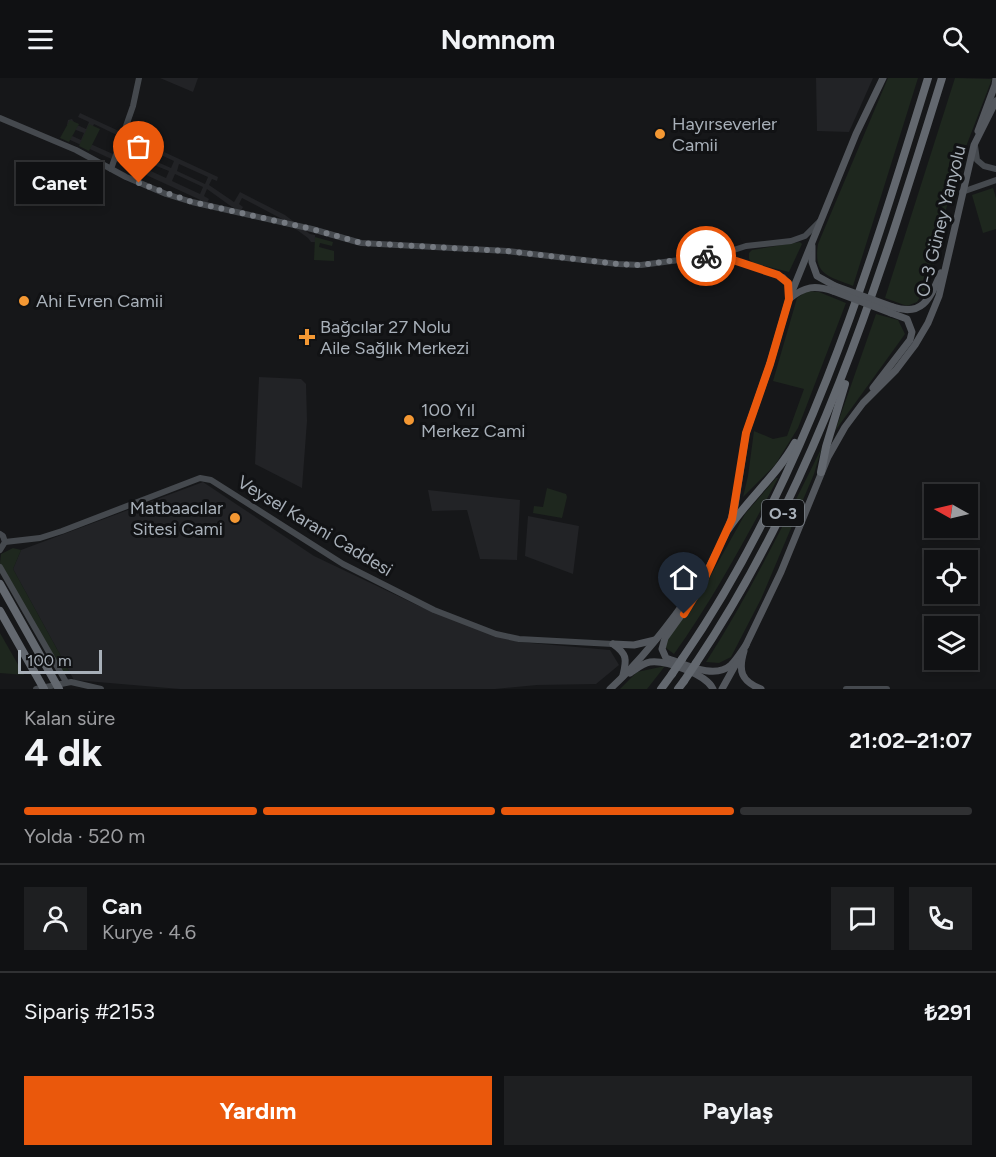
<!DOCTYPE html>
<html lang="tr">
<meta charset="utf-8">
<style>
:root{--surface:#101113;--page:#1e1f21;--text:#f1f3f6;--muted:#9c9da0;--line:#303133;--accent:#ea580c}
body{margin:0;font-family:Figtree,sans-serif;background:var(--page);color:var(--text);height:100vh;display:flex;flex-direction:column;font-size:22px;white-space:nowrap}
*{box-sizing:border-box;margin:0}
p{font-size:20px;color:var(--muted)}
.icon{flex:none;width:33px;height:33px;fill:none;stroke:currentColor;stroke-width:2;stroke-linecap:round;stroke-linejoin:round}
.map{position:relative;height:611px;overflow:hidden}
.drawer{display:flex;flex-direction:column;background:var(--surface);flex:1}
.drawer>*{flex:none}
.needle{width:39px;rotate:278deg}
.buttons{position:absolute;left:924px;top:406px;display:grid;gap:12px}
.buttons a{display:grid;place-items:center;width:54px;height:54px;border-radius:0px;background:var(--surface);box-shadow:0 3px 9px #0003,0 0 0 2px var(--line);font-size:30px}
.scale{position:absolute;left:18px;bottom:15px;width:84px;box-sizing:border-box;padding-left:6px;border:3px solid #a8b0b9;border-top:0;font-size:16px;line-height:21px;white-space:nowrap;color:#a8b0b9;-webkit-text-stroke:4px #111214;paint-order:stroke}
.pin{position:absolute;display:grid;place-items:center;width:51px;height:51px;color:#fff;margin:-62px -26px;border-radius:50% 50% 50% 0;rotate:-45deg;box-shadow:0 0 6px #0007}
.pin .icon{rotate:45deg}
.courier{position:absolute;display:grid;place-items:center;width:60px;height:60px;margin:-30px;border:4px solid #ea580c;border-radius:50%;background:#fff;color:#222;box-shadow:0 2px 8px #0007}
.bubble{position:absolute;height:42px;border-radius:0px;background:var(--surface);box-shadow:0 3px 9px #0003,0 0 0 2px var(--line);font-size:20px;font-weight:700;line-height:42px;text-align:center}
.overview em{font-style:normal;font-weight:700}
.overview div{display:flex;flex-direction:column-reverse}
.overview{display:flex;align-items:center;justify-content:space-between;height:102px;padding:0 24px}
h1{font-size:39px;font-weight:700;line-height:45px}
.bar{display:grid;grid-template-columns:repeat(4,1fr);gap:9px 6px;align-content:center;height:72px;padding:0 24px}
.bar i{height:8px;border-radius:4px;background:var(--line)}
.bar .on{background:var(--accent)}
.bar p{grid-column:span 4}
.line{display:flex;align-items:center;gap:15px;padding:0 24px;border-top:2px solid var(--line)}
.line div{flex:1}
.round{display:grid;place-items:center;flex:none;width:63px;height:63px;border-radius:0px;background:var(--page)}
.primary-button{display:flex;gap:12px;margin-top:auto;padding:12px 24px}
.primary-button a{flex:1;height:69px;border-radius:0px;background:var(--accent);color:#fff;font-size:24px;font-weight:700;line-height:69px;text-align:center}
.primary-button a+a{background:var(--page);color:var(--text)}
header{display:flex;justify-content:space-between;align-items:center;height:78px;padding:0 24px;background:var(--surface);font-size:27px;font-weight:700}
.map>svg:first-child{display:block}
.built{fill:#222326;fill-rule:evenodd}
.green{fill:#1e271e}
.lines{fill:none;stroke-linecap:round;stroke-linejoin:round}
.secondary{stroke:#45494e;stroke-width:6}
.primary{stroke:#53575d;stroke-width:7}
.highway{stroke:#63686f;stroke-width:8}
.primary-bridge{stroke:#53575d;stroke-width:7}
.highway-bridge{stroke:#63686f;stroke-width:8}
.done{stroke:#757a81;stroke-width:6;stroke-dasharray:0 10.8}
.route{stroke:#ea580c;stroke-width:8}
.poi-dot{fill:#f49833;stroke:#111214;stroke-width:2}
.labels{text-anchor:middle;stroke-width:6;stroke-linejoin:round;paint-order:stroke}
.shield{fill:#111214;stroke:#7b8188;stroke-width:1.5}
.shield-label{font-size:16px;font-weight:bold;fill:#a8b0b9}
.poi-label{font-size:18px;fill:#a8b0b9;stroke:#111214;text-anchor:start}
.street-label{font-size:18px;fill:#a8b0b9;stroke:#111214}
</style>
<header><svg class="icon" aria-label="menu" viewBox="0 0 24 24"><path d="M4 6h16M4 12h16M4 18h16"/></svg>Nomnom<svg class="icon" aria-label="search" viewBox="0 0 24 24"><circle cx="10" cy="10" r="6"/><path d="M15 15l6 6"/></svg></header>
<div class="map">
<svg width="996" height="611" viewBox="0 0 996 611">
<rect width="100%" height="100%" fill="#161719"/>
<g class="built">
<path d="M160 0H198L193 14Z"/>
<path d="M816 0H873L849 54 817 53Z"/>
<path d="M80 35 218 99 217 103 212 101 209 107 234 124 240 114 285 137 310 156 315 157V164H311L308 160 282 141 242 120 239 126 243 129 241 133 232 129 207 111 204 118 209 121 207 125 68 61 70 57 81 62 84 55 68 49 67 47 68 42 72 41 75 46 86 51 89 44 78 39ZM94 46 121 59 113 76 86 64ZM125 61 144 69 137 87 117 78ZM150 72 174 83 171 90 146 79ZM144 83 169 93 166 100 142 89ZM179 86 208 99 205 106 177 93ZM175 96 203 109 200 116 172 103Z"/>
<path d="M259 299 301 301 306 306 307 343 302 410 255 386Z"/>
<path d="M203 404 314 478 419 528 519 564 610 572 619 587 596 606 537 607 495 611H180L74 602 13 491 21 472Z"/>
<path d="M428 412 520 422 517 482 480 481 467 432 432 433Z"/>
<path d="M528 438 579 448 573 496 525 478Z"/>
</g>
<g class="green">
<path d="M888 0H918L853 208C828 198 813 197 818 166Z"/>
<path d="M955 0 992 1 952 105 933 190 926 210 917 224 907 228 885 220Z"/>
<path d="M70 42 79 46 69 64 60 60Z"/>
<path d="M89 46 100 51 89 73 79 68Z"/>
<path d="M993 110 996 120V151L983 155 972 117Z"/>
<path d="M315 159 333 164 332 168 320 165 319 169 334 173V183L314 182Z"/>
<path d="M800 164 802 166 789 194 753 185 749 181V175L752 172Z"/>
<path d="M807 213 819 214 846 225 798 350 775 387 743 419 748 398 754 353 773 361 787 358 804 311 773 303 797 220Z"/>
<path d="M876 236 898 242 905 256 835 353Z"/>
<path d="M822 369 814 396 761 521 731 579 719 585 706 584C750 515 786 442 822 369Z"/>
<path d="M776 400H778C746 460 714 520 674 576L666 570V563L669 559 697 522 745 436Z"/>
<path d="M547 410 566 416 567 419 562 440 533 435 534 428 543 429Z"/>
<path d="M13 470 21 472 13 491 69 593 64 597 0 485 1 476Z"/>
<path d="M0 555 24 597 0 595Z"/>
<path d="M665 588 647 611H620L637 594Z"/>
</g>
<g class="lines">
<g class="secondary">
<path d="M0 40 76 72 126 99 166 116 192 124 312 151 361 165 507 173 618 186 641 187 718 177 746 168 791 163 805 158 819 144"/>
<path d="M975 68 977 82 984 88 996 91"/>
<path d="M111 91 133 28 139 0"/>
<path d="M962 114 996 102"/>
<path d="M718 177 783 199 788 205 789 219"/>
<path d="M0 456 3 458 5 464 0 472"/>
<path d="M5 464 40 460 62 453 200 400 211 402 343 486 434 532 496 556 519 561 613 566"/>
<path d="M0 489 66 604"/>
<path d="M36 611 71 604 101 611"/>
<path d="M846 611H887"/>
</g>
<g class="primary">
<path d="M978 53 995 7 996 0"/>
<path d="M812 168V184L817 198 835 208"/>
<path d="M789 221C805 208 815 207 833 213"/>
<path d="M893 229C923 239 930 220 941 195"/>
<path d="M873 310 910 262 912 254 907 241 891 235"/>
<path d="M613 566 634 567 655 562"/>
<path d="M613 566C627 576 627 581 623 597"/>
<path d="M746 567C741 574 737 581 731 587 714 602 685 586 666 580L662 571 665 560 693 521 728 451 735 428 746 355 770 286 789 221 856 56 883 0"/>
<path d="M745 569 781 494 828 379 845 349 863 325 896 292 915 267 928 245 939 218 974 67 996 23"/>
<path d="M744 573C738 593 741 603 761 611"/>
<path d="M630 595C636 591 643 585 650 584 666 582 706 596 713 611"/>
<path d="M610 611C644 580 672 543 698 505"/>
<path d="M722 611 737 584"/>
</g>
<g class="highway">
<path d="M821 394 826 369 845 306"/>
<path d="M728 451C748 421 777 397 795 365"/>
<path d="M682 581C803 406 866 201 928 0"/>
<path d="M696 585C816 407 879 203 942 0"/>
<path d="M661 611 672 596"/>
<path d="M678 611 684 603"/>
</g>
<g class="primary-bridge">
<path d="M835 208 893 229"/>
<path d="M833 213 891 235"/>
</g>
<g class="highway-bridge">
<path d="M0 506 59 611"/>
<path d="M0 533 44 611"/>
<path d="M672 596 682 581"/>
<path d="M684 603 696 585"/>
</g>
</g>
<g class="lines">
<path class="done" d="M139 105 192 124 312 151 361 165 507 173 618 186 640 187 706 178"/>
<path class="route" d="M684 536 702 506 732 441 746 355 770 286 789 221 788 205 778 197 718 177 706 178"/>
</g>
<g class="poi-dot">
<circle cx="660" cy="56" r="6"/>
<circle cx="24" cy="223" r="6"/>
<path d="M304 250h6v6h6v6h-6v6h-6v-6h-6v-6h6z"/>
<circle cx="409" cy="342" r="6"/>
<circle cx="235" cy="440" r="6"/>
</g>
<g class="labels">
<rect class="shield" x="762" y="422" width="42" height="26" rx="4.5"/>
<g class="shield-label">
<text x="783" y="441">O-3</text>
</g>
<g class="poi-label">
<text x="672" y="52">Hayırseverler<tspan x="672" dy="21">Camii</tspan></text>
<text x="36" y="229">Ahi Evren Camii</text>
<text x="320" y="255">Bağcılar 27 Nolu<tspan x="320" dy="21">Aile Sağlık Merkezi</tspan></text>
<text x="421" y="338">100 Yıl<tspan x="421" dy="21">Merkez Cami</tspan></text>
<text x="223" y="436" text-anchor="end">Matbaacılar<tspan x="223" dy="21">Sitesi Cami</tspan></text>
</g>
<g class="street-label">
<text transform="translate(941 143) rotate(-76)" y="6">O-3 Güney Yanyolu</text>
<text transform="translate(315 448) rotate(31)" y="6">Veysel Karani Caddesi</text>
</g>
</g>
</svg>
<div class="buttons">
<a><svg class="needle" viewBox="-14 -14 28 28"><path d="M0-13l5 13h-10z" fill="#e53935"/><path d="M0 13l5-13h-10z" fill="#9c9da0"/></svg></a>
<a><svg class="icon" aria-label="locate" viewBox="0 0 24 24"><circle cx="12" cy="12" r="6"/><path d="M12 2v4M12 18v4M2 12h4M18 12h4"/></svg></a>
<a><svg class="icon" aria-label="layers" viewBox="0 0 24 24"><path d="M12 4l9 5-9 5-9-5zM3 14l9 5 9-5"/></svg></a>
</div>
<div class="scale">100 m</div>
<div class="pin" style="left:139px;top:105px;background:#ea580c"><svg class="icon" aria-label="bag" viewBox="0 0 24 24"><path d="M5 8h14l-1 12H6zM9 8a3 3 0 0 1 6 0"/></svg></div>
<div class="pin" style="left:684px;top:536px;background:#1f2937"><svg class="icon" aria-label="home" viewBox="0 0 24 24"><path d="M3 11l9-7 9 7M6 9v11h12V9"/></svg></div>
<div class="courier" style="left:706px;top:178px"><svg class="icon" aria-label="bike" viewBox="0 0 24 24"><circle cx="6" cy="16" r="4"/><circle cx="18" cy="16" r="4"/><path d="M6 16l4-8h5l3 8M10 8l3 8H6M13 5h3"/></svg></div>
<div class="bubble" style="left:16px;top:84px;width:87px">Canet</div>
</div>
<section class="drawer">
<div class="overview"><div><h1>4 dk</h1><p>Kalan süre</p></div><em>21:02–21:07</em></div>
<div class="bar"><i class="on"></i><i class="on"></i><i class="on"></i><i></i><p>Yolda · 520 m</p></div>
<div class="line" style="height:108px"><a class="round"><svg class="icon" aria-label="person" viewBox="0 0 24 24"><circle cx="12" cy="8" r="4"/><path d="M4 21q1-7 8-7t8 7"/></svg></a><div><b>Can</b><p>Kurye · 4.6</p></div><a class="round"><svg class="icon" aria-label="chat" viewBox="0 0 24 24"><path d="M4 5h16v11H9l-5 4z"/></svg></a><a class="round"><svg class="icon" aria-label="phone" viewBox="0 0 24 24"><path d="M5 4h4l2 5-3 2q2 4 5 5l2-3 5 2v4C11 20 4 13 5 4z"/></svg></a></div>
<div class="line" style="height:78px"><div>Sipariş #2153</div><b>₺291</b></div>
<div class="primary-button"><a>Yardım</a><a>Paylaş</a></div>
</section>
